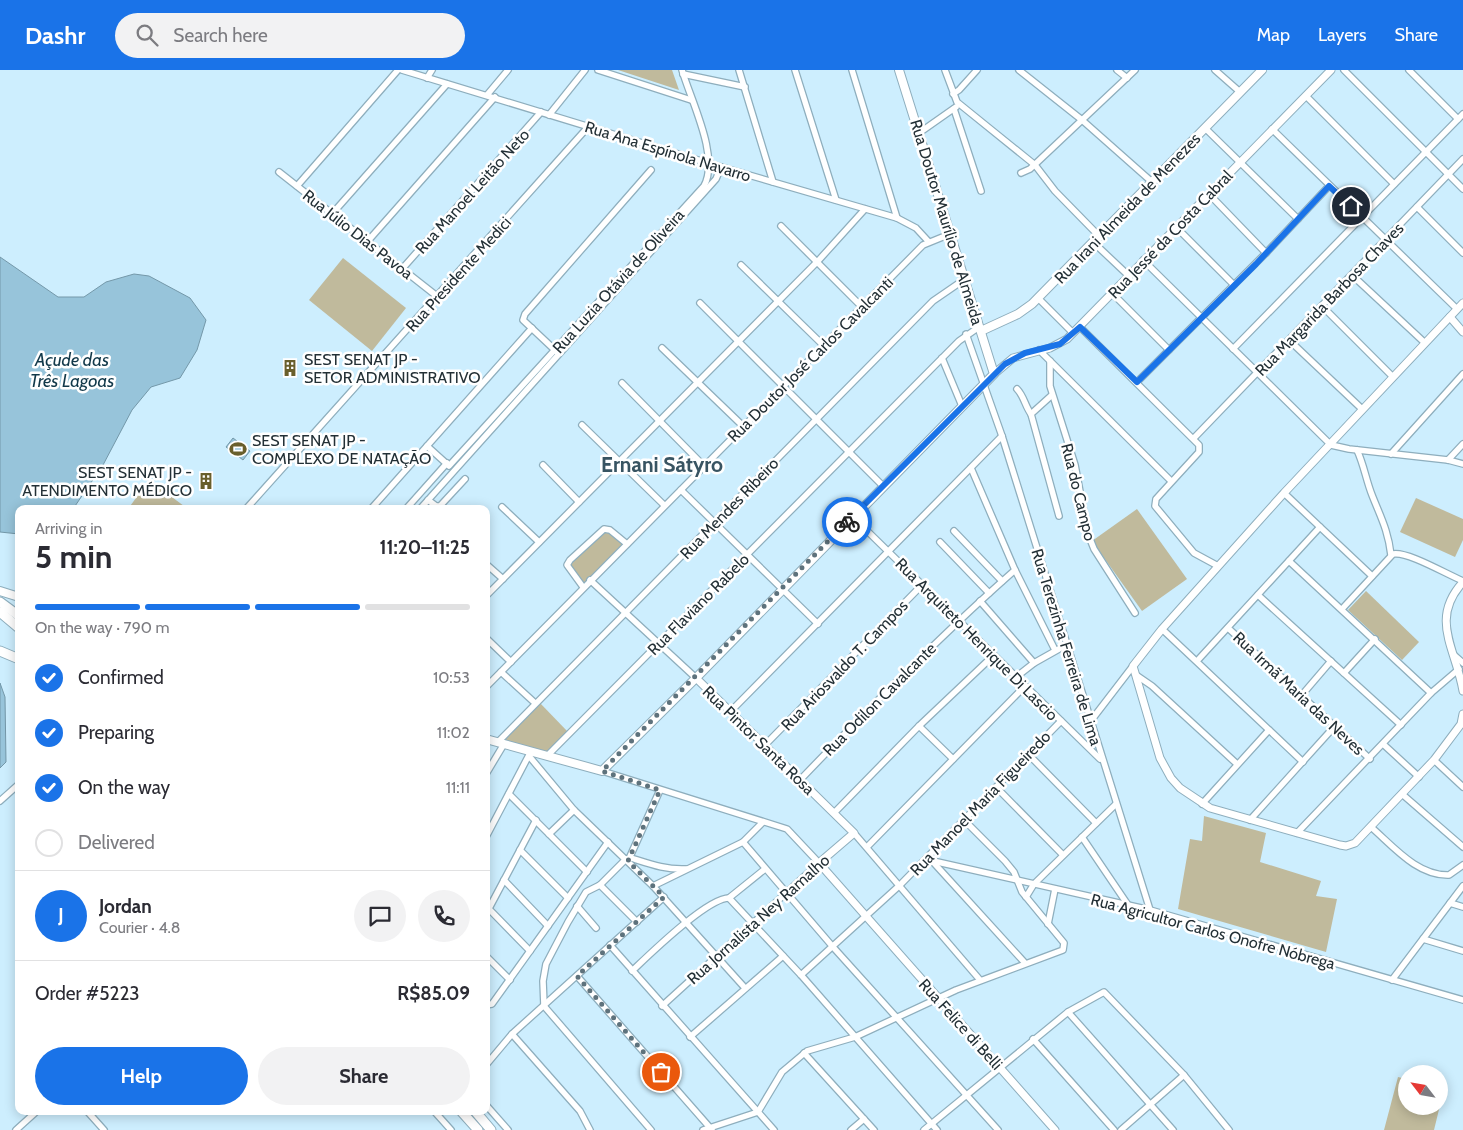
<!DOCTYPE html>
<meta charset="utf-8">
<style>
:root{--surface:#fff;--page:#f2f2f3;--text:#2b2b33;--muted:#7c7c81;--line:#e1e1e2;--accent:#1a73e8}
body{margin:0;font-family:Cabin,sans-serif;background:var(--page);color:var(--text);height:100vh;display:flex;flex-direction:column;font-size:19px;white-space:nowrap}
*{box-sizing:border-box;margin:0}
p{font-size:16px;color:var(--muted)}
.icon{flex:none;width:28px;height:28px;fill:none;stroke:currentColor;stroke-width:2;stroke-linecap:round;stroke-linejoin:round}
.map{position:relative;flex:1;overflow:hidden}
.details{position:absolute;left:15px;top:435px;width:475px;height:610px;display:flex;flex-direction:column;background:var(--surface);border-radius:10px;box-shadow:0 2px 12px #0003}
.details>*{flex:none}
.needle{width:32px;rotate:301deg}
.tools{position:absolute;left:1398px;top:995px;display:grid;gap:10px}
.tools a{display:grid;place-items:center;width:50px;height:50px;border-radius:50%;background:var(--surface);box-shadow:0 2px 12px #0003;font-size:25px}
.pin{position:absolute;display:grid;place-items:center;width:42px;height:42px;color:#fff;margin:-21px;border:2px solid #fff;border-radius:50%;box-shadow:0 1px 5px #0007}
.courier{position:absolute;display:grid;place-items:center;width:50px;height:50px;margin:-25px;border:4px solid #1a73e8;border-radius:50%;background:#fff;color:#222;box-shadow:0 1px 6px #0007}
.summary em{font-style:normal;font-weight:700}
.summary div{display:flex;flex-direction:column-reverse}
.summary{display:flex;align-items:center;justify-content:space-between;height:85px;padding:0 20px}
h1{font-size:32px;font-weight:700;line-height:38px}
.bar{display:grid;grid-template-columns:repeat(4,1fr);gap:8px 5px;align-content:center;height:60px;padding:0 20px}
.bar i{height:6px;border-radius:4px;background:var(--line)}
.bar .current{background:var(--accent)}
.bar p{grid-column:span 4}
.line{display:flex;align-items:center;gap:12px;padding:0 20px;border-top:1px solid var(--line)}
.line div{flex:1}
.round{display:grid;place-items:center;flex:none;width:52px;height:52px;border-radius:26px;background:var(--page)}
ol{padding:0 20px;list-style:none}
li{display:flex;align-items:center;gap:15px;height:55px}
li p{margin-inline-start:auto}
li .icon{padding:5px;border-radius:50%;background:var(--accent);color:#fff;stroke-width:4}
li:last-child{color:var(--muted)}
li i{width:28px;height:28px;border:2px solid var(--line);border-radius:50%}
.cta{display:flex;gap:10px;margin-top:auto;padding:10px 20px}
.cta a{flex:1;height:58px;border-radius:30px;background:var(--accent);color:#fff;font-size:20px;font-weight:700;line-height:58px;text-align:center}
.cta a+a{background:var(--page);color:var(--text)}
header{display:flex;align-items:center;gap:30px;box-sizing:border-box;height:70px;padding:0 25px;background:var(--accent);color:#fff}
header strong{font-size:24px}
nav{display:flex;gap:28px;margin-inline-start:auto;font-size:18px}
.search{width:350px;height:45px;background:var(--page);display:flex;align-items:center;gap:12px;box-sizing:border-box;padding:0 18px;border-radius:28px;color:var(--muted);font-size:19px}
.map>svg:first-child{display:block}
.green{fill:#c0ba9c}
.water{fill:#97c4da;stroke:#7498a9}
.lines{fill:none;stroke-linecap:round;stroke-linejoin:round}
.minor-casing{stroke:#8eaebd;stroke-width:8}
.tertiary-casing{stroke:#8eaebd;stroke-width:9}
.secondary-casing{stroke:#8eaebd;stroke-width:10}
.trunk-casing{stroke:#8eaebd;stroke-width:11}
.minor{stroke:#fff;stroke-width:5.5}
.tertiary{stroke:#fff;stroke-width:7}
.secondary{stroke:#fff;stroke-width:8}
.trunk{stroke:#fff;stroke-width:9}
.done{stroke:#5e727c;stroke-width:5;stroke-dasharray:0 9}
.route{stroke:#1a73e8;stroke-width:6}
.labels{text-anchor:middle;stroke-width:5;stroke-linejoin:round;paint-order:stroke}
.street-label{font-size:16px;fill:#233036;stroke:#fff}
.poi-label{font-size:16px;fill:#233036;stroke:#fff;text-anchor:start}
.water-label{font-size:18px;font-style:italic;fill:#12394a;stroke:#fff}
.district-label{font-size:21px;font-weight:bold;fill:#385462;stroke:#fff}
</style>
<header>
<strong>Dashr</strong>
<div class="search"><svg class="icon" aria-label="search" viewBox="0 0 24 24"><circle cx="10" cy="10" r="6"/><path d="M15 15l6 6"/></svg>Search here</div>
<nav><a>Map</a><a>Layers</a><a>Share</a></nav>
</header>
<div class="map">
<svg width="1463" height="1060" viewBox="0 0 1463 1060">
<rect width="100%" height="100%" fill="#cdeefe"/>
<g class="green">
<path d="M618 0H672L679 20Z"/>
<path d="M343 188 406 238 372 281 309 230Z"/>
<path d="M149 410 188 439H128Z"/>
<path d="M1416 428 1463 449V470L1455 487 1400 462Z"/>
<path d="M1137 439 1187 509 1142 541 1092 471Z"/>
<path d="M606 461 625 474 583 514 570 498C573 484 593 467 606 461Z"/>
<path d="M1366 521 1419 572 1402 590 1348 540Z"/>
<path d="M540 633 568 662 547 683 506 671V668Z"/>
<path d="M1204 746 1266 763 1260 792 1321 811 1316 826 1337 829 1326 882 1178 839 1190 769 1202 771Z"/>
<path d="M1398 1007 1406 1009V1036H1439V1017L1444 1019 1434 1060H1384Z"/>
</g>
<g class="water">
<path d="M0 187 58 227H84L106 212 134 204 149 206 190 228 206 250 197 280 180 308 151 317 132 340 103 395 73 439H19V464L0 462Z"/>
<path d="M233 368 250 381 243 390 226 377Z"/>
<path d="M0 613 5 627 6 692 0 698Z"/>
</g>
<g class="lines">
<g class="minor-casing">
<g id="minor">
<path d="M402 0 721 97 897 148 916 158 928 171"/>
<path d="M598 0 691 30"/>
<path d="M739 0 773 112"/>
<path d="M795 0 836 130"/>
<path d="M852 0 897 148"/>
<path d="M945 0 957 32 1035 95 1055 121 1100 167"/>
<path d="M1019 0 1082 50 1152 112"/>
<path d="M1117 0 1127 8"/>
<path d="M1215 0 1240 22"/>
<path d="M1344 0 1463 119"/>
<path d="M1409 0 1458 49"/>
<path d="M683 4 745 17"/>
<path d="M427 8 432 0"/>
<path d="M953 24 959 20 977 0"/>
<path d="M487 25 508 0"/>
<path d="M1306 26 1394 114"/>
<path d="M954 39 981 121"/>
<path d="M549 45 585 0"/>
<path d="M1205 58 1298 149"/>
<path d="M1272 59 1457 239"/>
<path d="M919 63 956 37"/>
<path d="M279 102 438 227"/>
<path d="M1021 103 1030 99 1135 0"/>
<path d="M297 116 398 0"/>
<path d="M1209 124 1266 183"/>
<path d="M1417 137 1463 183"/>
<path d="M332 144 447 14"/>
<path d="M781 156 862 237"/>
<path d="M1176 157 1234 215"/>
<path d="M367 172 495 27"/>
<path d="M1094 173 1129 206"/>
<path d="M1143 190 1331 375 1349 379 1448 390 1463 394"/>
<path d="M741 195 824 276"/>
<path d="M402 199 541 42"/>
<path d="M1352 205 1425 273"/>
<path d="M1112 223 1169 280"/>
<path d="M1038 228 1073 263"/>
<path d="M700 233 883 416"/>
<path d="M1322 236 1393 307"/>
<path d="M1080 257 1199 375V382L1156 429 1155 436 1194 483 1218 496"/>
<path d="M966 264 1002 366 1150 840"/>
<path d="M1290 271 1362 339"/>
<path d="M662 278 744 357"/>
<path d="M1233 279 1463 44"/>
<path d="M1039 280 1171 411"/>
<path d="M557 282 523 250 525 244 651 100"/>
<path d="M942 288 962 336"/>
<path d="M1050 291V316L1075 395 1088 464 1094 479 1135 543"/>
<path d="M1137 312 1266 183 1329 116"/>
<path d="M622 313 704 396"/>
<path d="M1017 319C1024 326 1025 336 1031 344"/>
<path d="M1052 325 1031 344 1059 446"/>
<path d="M582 355 664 435"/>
<path d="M1194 368 1463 89"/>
<path d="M427 376 448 395"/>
<path d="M1357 380C1364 395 1366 410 1372 425 1381 448 1388 460 1391 485"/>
<path d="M1391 384 1463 304"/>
<path d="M1448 390 1463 374"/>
<path d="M543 395 579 432"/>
<path d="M449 396 704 116C720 87 691 31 682 0"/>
<path d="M971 398 1015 500 1055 580"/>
<path d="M681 420 818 554"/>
<path d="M1284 423 1372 506"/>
<path d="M428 430 436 436H440L465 409"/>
<path d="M502 437 539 472"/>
<path d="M246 439 588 57"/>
<path d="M371 439 532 258"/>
<path d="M406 439 447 393"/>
<path d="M420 439 716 109 721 97"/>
<path d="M853 447 1100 689"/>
<path d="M954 461 1002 511"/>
<path d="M940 472 989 523"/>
<path d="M1289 491 1431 623"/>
<path d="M486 494 503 509"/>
<path d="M590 510 696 608"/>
<path d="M583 517 567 495 570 490 604 459 610 460 627 474"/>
<path d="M1258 525 1401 655"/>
<path d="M486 526 818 191 865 139"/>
<path d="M980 531 1034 593"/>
<path d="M1342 539 1393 484C1407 481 1446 504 1463 511"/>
<path d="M1228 558 1370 689"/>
<path d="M1162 559 1303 692"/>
<path d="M486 568 511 592"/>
<path d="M1454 585 1463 593"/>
<path d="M1197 591 1320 457"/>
<path d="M501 602 535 633"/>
<path d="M1344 603 1375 569"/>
<path d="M1136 605 1152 616 1237 694"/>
<path d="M1016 607 1034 593 1066 575"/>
<path d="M486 617 923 175 950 164"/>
<path d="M1301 626 1331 591"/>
<path d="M731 641 1002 366"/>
<path d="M1090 652 1133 596"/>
<path d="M919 656 953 689"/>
<path d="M498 672 933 231 965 209"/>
<path d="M1383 674 1419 707"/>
<path d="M765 675 923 514"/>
<path d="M1029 685 1096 753"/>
<path d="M529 686 574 740 653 816 745 918"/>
<path d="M547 686 959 271 979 257"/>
<path d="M1434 690 1463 717"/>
<path d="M602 701 787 759 819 793 662 936"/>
<path d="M486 704 504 674"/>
<path d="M801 709C870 637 940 566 1015 500"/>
<path d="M996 717 1063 785"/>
<path d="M509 724 587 802"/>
<path d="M1402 724 1463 777"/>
<path d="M0 731 19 714"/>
<path d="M1202 734 1269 660"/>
<path d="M834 743 919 656 994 585"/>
<path d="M1250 750 1334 657"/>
<path d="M1371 757C1393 776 1417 806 1449 805L1463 795"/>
<path d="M854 763 980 910"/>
<path d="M1297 763 1431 623 1459 599"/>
<path d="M549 764 574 740"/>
<path d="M486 767 529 685"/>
<path d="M1082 767 1128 835"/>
<path d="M743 772 833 877 998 1060"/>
<path d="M867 777 1025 616"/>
<path d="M520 780 568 828"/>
<path d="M631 788C650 794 666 800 686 799"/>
<path d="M626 789 600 815 586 822 568 852 546 894 543 911 544 936 651 1060"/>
<path d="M628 791 660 720"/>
<path d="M933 791 1150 840 1463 930"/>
<path d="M933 792 1025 893"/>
<path d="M504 810 548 856"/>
<path d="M600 815 637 852"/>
<path d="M653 816 743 772 763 752"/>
<path d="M1026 827 1034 814 1116 734"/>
<path d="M729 828 801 905 937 1060"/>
<path d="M1450 833 1463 837"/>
<path d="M577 836 596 858"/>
<path d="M489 839 530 881"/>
<path d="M486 844 536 750"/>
<path d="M1048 854 1055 819"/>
<path d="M1423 869 1463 881"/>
<path d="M610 875 774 1060"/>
<path d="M486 886 510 910"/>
<path d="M632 901C650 884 707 828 729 828L765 799"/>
<path d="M801 905 900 815 1061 651"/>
<path d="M577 906 712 1060"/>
<path d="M1392 910 1463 816"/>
<path d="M486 935 492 934 608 772"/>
<path d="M1068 942 1173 1060"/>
<path d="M512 964 580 1041 590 1060"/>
<path d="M690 967 783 886"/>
<path d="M1033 969 1114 1060"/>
<path d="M804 983 874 1060"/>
<path d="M486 995 512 964 664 827"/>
<path d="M486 1035 508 1060"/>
<path d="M87 1041 104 1060"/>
<path d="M434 1041 451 1060"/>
<path d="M16 1060 37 1041"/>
<path d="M703 1060 758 1042 782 1002 807 981 855 967 956 920 1063 880 1064 873 1022 822 1014 802 1005 791 965 751"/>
<path d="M851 1060 864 1049"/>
<path d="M924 1060 1068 942 1104 922 1184 1005 1229 1060"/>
<path d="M1121 1060 1184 1005"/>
</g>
</g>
<g class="tertiary-casing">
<g id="tertiary">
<path d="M1463 233 1284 423 1162 559 1133 596 1160 688 1171 708 1180 718 1210 738 1340 775 1346 776 1355 773 1434 690 1461 654 1463 644"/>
<path d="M1450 247 1463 262"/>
<path d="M994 304 1013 288 1050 278 1067 269 1331 0"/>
<path d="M1463 512C1429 549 1456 579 1463 621"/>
<path d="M696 608 854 763 819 793 1055 1060"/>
</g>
</g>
<g class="secondary-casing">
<g id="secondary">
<path d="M981 261 1018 244 1032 234 1262 0"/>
<path d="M0 521 19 527"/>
<path d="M486 669 602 701 696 608 994 304 899 0"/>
</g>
</g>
<g class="trunk-casing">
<g id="trunk">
<path d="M0 532 19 546"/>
<path d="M0 542 19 558"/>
<path d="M0 581 19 589"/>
<path d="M461 1041 478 1060"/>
<path d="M475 1041 491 1060"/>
</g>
</g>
<use href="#minor" class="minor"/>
<use href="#tertiary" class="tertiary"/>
<use href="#secondary" class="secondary"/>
<use href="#trunk" class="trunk"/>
</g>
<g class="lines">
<path class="done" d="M661 1002 577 906 664 827 628 791 660 720 602 701 847 452"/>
<path class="route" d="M847 452 1005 294 1025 283 1060 274 1080 257 1137 312 1256 194 1329 116 1351 136"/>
</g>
<defs>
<g id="building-bare" transform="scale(1.35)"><path d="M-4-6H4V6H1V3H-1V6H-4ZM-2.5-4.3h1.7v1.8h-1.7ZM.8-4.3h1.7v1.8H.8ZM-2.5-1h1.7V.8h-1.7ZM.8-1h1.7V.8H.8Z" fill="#695f2c" stroke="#fff" stroke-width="2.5" paint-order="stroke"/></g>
<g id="stadium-bare" transform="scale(1.35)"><path d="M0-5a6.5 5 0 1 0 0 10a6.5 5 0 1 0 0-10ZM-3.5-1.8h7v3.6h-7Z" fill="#695f2c" stroke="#fff" stroke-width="2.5" paint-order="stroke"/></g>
</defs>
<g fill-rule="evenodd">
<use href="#building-bare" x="290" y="298"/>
<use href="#stadium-bare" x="238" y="379"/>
<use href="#building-bare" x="206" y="411"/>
</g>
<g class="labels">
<g class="street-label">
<text transform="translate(668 81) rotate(17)" y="6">Rua Ana Espínola Navarro</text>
<text transform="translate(472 121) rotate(-48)" y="6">Rua Manoel Leitão Neto</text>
<text transform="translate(1127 138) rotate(-46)" y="6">Rua Irani Almeida de Menezes</text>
<text transform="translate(947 152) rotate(73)" y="6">Rua Doutor Maurílio de Almeida</text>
<text transform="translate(358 164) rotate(38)" y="6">Rua Júlio Dias Pavoa</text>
<text transform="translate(1170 164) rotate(-46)" y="6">Rua Jessé da Costa Cabral</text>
<text transform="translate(458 204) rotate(-48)" y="6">Rua Presidente Medici</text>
<text transform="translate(618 211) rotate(-48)" y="6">Rua Luzia Otávia de Oliveira</text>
<text transform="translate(1329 229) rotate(-46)" y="6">Rua Margarida Barbosa Chaves</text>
<text transform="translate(810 289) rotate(-45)" y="6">Rua Doutor José Carlos Cavalcanti</text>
<text transform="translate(1079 422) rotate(76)" y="6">Rua do Campo</text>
<text transform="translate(729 438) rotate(-46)" y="6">Rua Mendes Ribeiro</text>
<text transform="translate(698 534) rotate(-45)" y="6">Rua Flaviano Rabelo</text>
<text transform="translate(977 569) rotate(45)" y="6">Rua Arquiteto Henrique Di Lascio</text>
<text transform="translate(1067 577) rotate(73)" y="6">Rua Terezinha Ferreira de Lima</text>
<text transform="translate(844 595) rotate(-46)" y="6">Rua Ariosvaldo T. Campos</text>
<text transform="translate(1299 623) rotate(43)" y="6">Rua Irmã Maria das Neves</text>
<text transform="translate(879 629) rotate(-45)" y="6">Rua Odilon Cavalcante</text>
<text transform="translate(759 670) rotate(44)" y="6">Rua Pintor Santa Rosa</text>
<text transform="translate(980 733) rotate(-46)" y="6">Rua Manoel Maria Figueiredo</text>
<text transform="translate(758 849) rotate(-42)" y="6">Rua Jornalista Ney Ramalho</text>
<text transform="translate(1213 861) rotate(15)" y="6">Rua Agricultor Carlos Onofre Nóbrega</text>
<text transform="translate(961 954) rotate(48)" y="6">Rua Felice di Belli</text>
</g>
<g class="poi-label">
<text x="304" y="295">SEST SENAT JP -<tspan x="304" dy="18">SETOR ADMINISTRATIVO</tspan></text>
<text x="252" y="376">SEST SENAT JP -<tspan x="252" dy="18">COMPLEXO DE NATAÇÃO</tspan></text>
<text x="192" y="408" text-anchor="end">SEST SENAT JP -<tspan x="192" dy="18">ATENDIMENTO MÉDICO</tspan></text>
</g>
<g class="water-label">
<text x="72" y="296">Açude das<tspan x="72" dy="21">Três Lagoas</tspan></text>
</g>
<g class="district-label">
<text x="662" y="402">Ernani Sátyro</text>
</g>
</g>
</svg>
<div class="tools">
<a><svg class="needle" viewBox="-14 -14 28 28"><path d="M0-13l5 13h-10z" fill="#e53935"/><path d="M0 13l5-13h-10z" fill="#7c7c81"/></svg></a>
</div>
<div class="pin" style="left:661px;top:1002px;background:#ea580c"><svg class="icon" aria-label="bag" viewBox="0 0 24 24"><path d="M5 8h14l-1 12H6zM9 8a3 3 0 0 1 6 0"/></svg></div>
<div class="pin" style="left:1351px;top:136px;background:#1f2937"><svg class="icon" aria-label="home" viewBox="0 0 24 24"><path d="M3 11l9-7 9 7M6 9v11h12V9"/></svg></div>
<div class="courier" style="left:847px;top:452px"><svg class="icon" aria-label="bike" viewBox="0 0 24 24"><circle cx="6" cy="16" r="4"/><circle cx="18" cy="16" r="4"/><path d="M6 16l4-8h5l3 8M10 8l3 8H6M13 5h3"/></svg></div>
<section class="details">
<div class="summary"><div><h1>5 min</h1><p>Arriving in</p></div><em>11:20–11:25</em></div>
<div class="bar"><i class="current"></i><i class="current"></i><i class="current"></i><i></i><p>On the way · 790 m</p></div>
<ol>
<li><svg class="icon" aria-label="check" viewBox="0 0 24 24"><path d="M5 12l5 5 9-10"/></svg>Confirmed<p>10:53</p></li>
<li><svg class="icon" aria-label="check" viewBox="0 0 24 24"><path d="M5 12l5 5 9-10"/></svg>Preparing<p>11:02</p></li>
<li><svg class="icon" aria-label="check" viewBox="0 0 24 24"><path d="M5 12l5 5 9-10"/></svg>On the way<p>11:11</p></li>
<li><i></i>Delivered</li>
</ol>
<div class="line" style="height:90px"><b class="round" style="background:var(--accent);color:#fff">J</b><div><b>Jordan</b><p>Courier · 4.8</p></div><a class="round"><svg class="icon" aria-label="chat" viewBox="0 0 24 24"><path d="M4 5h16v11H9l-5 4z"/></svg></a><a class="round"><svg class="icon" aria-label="phone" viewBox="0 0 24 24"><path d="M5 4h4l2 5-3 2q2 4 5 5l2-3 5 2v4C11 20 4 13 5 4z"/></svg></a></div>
<div class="line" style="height:65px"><div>Order #5223</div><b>R$85.09</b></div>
<div class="cta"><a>Help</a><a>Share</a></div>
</section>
</div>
